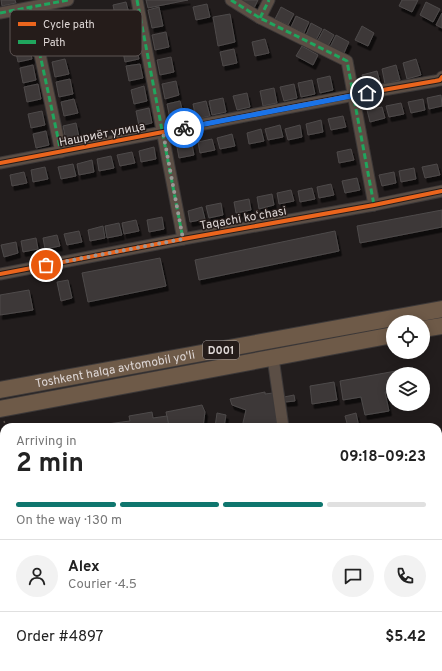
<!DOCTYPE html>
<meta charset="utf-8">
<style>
:root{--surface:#fff;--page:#f2f2f2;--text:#222;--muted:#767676;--line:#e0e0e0;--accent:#0f766e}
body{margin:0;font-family:Overpass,sans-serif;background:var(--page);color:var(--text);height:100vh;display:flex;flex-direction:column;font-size:15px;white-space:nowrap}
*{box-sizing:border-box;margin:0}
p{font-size:13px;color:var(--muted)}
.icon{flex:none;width:22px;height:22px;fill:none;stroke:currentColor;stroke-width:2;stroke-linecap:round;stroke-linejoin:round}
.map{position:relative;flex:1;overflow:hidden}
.drawer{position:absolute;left:0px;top:423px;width:442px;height:248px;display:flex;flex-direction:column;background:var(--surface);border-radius:12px 12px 0 0;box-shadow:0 2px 10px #0003}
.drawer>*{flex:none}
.tools{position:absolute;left:386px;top:315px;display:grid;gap:8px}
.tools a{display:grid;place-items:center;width:44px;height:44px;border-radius:50%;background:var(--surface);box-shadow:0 2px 10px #0003;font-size:20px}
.pin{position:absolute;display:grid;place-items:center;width:34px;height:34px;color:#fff;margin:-17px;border:2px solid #fff;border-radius:50%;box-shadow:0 1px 4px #0007}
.courier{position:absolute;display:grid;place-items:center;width:40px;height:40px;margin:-20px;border:3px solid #1a73e8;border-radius:50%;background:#fff;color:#222;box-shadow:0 1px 5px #0007}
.summary em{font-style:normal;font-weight:700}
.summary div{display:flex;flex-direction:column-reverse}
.summary{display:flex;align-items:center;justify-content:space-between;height:68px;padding:0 16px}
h1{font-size:26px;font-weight:700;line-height:30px}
.bar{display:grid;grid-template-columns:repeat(4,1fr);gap:6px 4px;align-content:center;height:48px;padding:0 16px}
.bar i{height:5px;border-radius:3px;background:var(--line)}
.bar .active{background:var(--accent)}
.bar p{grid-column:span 4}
.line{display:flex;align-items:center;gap:10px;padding:0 16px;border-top:1px solid var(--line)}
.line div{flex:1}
.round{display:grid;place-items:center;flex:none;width:42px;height:42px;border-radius:21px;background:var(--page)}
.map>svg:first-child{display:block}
.green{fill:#503805}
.building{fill:#3c3838;stroke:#4e4a4a;filter:url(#shadow)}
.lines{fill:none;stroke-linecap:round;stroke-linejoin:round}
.minor-casing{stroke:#3c3838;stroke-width:13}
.highway-casing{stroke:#3c3838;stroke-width:18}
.path{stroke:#5a514b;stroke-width:1.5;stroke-dasharray:2 2;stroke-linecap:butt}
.minor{stroke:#5b4e45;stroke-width:11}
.highway{stroke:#6e5a48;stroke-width:16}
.quiet{stroke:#20a55d;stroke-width:3;stroke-dasharray:6 3;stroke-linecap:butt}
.cycleway-casing{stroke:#251c1a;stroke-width:6}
.cycleway{stroke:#eb651d;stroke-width:4}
.done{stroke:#9d9796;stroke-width:4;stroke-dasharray:0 7.2}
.route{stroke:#1a73e8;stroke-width:5}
.labels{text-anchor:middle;stroke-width:3;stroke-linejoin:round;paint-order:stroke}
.shield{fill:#251c1a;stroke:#a7a09e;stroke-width:1}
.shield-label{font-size:11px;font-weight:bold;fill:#dfd8d7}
.street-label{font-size:12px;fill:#dfd8d7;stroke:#251c1a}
.key{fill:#251c1a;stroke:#5d5453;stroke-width:1}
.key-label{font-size:11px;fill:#dfd8d7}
</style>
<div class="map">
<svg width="442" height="671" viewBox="0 0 442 671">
<defs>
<filter id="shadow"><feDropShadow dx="2.5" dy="4.5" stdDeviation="0" flood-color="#0009"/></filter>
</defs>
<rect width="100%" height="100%" fill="#221d1d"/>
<path class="green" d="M4 473V667H332L333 671H0V474Z"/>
<g class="building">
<path d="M1 0H15L16 3 2 6Z"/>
<path d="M146 0H188L148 8Z"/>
<path d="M240 0H258L254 8Z"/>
<path d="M402 0H418L412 12 399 6Z"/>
<path d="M126 2 130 17 116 20 113 5Z"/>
<path d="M426 2 440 9 433 22 420 15Z"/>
<path d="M207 4 210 17 196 20 193 7Z"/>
<path d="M159 7 163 26 152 28 148 10Z"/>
<path d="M281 7 294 14 288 25 275 19Z"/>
<path d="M442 13V28L436 25Z"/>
<path d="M230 14 235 42 218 46 213 17Z"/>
<path d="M296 16 309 22 304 33 291 27Z"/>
<path d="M311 23 322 29 316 40 306 35Z"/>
<path d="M362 26 374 33 368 46 355 40Z"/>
<path d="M324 29 334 35 328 46 318 40Z"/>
<path d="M166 32 169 47 155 50 152 35Z"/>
<path d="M336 35 349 42 344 53 330 47Z"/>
<path d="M265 39 269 53 255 56 252 42Z"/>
<path d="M136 44 139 59 125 62 122 47Z"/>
<path d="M29 45 32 59 18 62 15 48Z"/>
<path d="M302 46 318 55 313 65 296 56Z"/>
<path d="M234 49 237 63 223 66 220 52Z"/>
<path d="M171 57 174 72 160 75 157 60Z"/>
<path d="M65 59 69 74 55 77 52 62Z"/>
<path d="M416 59 421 75 407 79 403 63Z"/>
<path d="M140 64 143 78 129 81 126 66Z"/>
<path d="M33 65 36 80 23 83 20 68Z"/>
<path d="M396 65 400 80 385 84 382 69Z"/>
<path d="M377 71 381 86 366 90 362 75Z"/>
<path d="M330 76 333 90 320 93 317 79Z"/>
<path d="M70 79 73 94 59 97 56 82Z"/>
<path d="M312 80 315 94 301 97 298 83Z"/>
<path d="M176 81 179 95 165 99 162 84Z"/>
<path d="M38 84 41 99 27 102 24 87Z"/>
<path d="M294 84 297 98 284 101 280 87Z"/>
<path d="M144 86 147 101 134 104 131 90Z"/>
<path d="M274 88 277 103 263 106 260 91Z"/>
<path d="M247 93 250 107 237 110 233 96Z"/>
<path d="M441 95 442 106 429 109 427 98Z"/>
<path d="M223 98 226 112 212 115 209 101Z"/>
<path d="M74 99 78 113 64 116 61 102Z"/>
<path d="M423 99 425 110 411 113 408 102Z"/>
<path d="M180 101 184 116 170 119 167 104Z"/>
<path d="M206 101 210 116 196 119 193 104Z"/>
<path d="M401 103 404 114 389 117 386 106Z"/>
<path d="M382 107 385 118 370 122 367 110Z"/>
<path d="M149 108 152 123 139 126 136 111Z"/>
<path d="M42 111 45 125 31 128 28 114Z"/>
<path d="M343 116 346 127 331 130 328 119Z"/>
<path d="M321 120 323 132 308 135 306 124Z"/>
<path d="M76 123 79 137 66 140 63 126Z"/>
<path d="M280 125 283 137 268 140 265 129Z"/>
<path d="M300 125 302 137 288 140 285 129Z"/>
<path d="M261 129 264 141 249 144 247 133Z"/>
<path d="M46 131 49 145 36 148 33 134Z"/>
<path d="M232 134 235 146 220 149 217 138Z"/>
<path d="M212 139 215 150 200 153 198 142Z"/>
<path d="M192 144 194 155 179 158 177 147Z"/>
<path d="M154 147 156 159 141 162 139 151Z"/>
<path d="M351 149 354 160 339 163 337 152Z"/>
<path d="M132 152 135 163 120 166 117 155Z"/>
<path d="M111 156 114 168 99 171 97 159Z"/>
<path d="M92 160 94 172 79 175 77 164Z"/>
<path d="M73 164 76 176 61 179 58 167Z"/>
<path d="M437 164 440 175 425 178 422 167Z"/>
<path d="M45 167 48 179 33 182 31 170Z"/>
<path d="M414 168 416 179 401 182 399 171Z"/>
<path d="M24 172 27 183 12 186 10 175Z"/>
<path d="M394 172 396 183 382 186 379 175Z"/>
<path d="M357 178 360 190 345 193 342 181Z"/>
<path d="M331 184 334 195 319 198 317 187Z"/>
<path d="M312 188 315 199 300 202 298 191Z"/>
<path d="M291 190 294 201 279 204 277 193Z"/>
<path d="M272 194 274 205 259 209 257 197Z"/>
<path d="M249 199 251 210 236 213 234 202Z"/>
<path d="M221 203 223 215 209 218 206 206Z"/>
<path d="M202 207 205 219 190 222 188 211Z"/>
<path d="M442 210V227L360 243 357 226Z"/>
<path d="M162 217 164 229 149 232 147 220Z"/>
<path d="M136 220 139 231 124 234 122 223Z"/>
<path d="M119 223 122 235 107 238 105 226Z"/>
<path d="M103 226 105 238 90 241 88 230Z"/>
<path d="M79 231 82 242 67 245 64 234Z"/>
<path d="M335 231 339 251 199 280 195 260Z"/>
<path d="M57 235 60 246 45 249 43 238Z"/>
<path d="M36 238 38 249 23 252 21 241Z"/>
<path d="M16 242 18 253 4 257 1 245Z"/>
<path d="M160 258 166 286 88 302 82 273Z"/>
<path d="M68 280 72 298 61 301 57 282Z"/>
<path d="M29 290 33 310 0 315V295Z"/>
<path d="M413 368 414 374H393V391L385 392 389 411 365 415 361 397 343 400 340 381Z"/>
<path d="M334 382 337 400 312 404 310 386Z"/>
<path d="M265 392V394L273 393 277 427H242L246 410 232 405 230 399Z"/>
<path d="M294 395 295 401 285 402 284 397Z"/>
<path d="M202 405 205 412 203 427H169L166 412Z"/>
<path d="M152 412 153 418 167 416 169 427H107V424L130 421 129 416Z"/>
<path d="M217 413 226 415 224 427H215Z"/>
<path d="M356 413 359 427H348L345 416Z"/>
<path d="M442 662V671H399L417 667H438V663Z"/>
<path d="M359 667H379L380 671H353L352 669Z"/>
</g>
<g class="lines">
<g class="minor-casing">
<g id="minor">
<path d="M137 0 183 239"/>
<path d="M231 0 260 18 347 61 374 205"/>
<path d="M30 8 61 152"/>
<path d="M0 13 68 0"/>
<path d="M260 18 269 0"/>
<path d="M0 163 163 132 354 95 435 81 440 80 442 77"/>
<path d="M0 274 183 239 374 205 442 191"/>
<path d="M273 358 283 427"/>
</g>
</g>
<g class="highway-casing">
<g id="highway">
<path d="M423 329 442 326"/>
<path id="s1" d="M0 390 442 309"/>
<path d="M0 409 393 335"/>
</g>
</g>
<g class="path">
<path d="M4 421 6 427"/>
<path d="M0 519 4 513"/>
<path d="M46 667V671"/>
<path d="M175 667 177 671"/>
<path d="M65 671 67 667"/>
</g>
<use href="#minor" class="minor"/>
<use href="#highway" class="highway"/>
<g class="quiet">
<path d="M137 0 183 239"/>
<path d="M231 0 260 18 347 61 374 205"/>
<path d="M30 8 61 152"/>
<path d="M0 13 68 0"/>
<path d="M260 18 269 0"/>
</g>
<g class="cycleway-casing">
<g id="cycleway">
<path d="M0 163 163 132 354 95 435 81 440 80 442 77"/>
<path d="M0 274 183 239 374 205 442 191"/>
</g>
</g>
<use href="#cycleway" class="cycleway"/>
</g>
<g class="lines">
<path class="done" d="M46 265 183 239 163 132 184 128"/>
<path class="route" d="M184 128 367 93"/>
</g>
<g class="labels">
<rect class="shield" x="203" y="341" width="36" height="18" rx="3"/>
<g class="shield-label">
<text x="221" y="354">D001</text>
</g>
<g class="street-label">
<text transform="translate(102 134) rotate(-11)" y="4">Нашриёт улица</text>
<text transform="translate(243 218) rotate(-10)" y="4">Taqachi koʻchasi</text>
<text dy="4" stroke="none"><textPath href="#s1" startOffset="117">Toshkent halqa avtomobil yo'li</textPath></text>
</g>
</g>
<rect x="10" y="10" width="132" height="46" rx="6" class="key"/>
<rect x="18" y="22" width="18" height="4" fill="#eb651d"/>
<rect x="18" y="40" width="18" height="4" fill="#20a55d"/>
<g class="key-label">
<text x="43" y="28">Cycle path</text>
<text x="43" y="46">Path</text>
</g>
</svg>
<div class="tools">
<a><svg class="icon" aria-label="locate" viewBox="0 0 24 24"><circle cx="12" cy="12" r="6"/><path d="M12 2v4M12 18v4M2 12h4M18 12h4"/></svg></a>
<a><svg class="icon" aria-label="layers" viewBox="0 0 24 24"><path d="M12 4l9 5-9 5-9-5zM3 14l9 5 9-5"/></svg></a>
</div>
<div class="pin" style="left:46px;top:265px;background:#ea580c"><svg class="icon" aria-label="bag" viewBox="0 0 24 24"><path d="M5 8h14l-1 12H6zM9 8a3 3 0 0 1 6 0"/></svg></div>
<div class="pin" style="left:367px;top:93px;background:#1f2937"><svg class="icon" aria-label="home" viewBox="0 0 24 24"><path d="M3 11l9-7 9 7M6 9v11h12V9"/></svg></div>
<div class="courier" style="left:184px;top:128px"><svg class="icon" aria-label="bike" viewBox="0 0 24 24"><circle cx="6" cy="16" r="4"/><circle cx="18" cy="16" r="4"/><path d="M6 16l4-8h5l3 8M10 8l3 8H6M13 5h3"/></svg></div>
<section class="drawer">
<div class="summary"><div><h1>2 min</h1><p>Arriving in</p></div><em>09:18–09:23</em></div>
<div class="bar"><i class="active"></i><i class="active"></i><i class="active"></i><i></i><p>On the way · 130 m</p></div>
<div class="line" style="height:72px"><a class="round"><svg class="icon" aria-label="person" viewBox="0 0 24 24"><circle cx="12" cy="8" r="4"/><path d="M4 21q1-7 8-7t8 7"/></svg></a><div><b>Alex</b><p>Courier · 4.5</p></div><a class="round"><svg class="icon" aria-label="chat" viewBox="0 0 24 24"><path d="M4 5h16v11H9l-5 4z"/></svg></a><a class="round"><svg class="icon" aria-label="phone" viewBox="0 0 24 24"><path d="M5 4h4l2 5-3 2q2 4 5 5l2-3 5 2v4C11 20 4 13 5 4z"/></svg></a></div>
<div class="line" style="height:52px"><div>Order #4897</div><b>$5.42</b></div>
</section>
</div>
